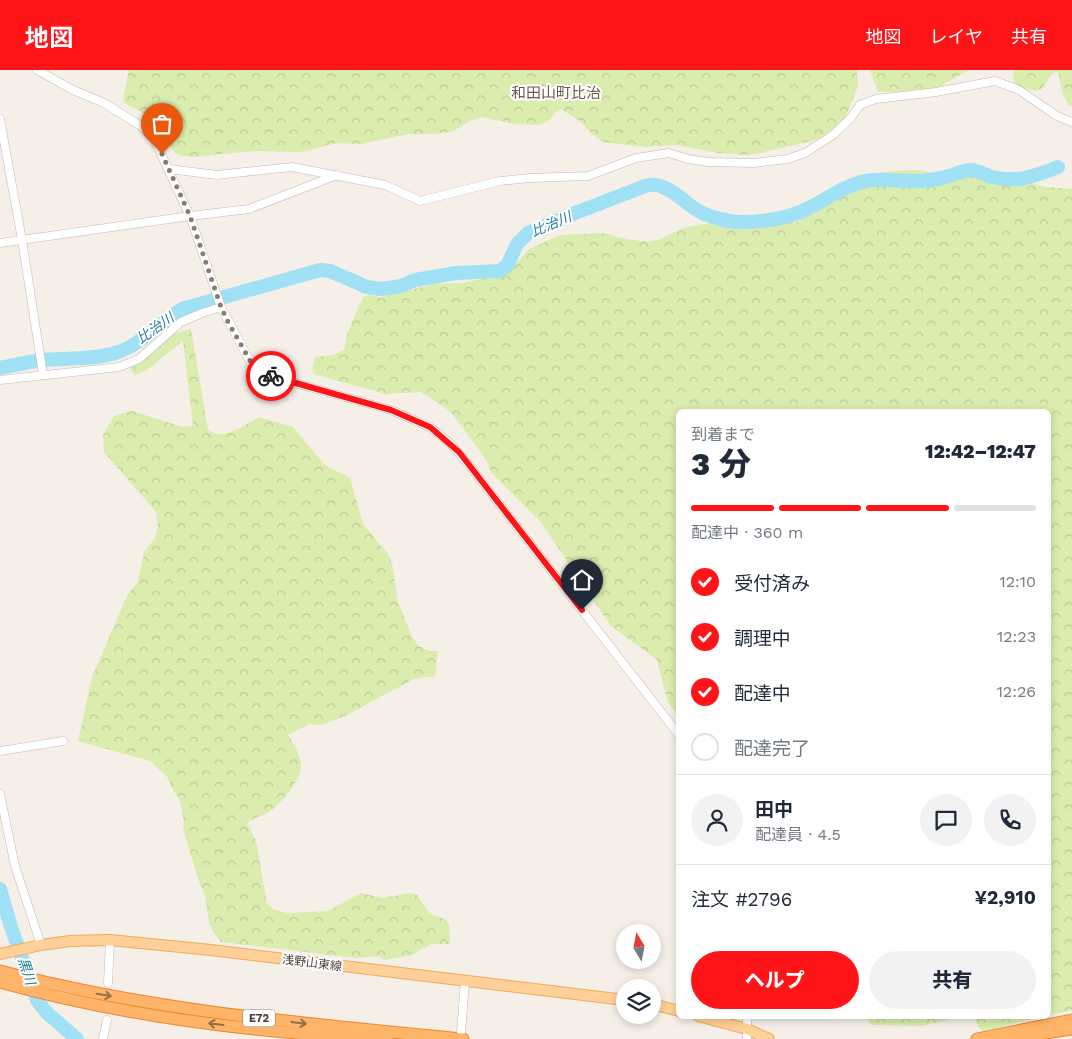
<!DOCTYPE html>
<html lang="ja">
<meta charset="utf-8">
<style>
:root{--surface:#fff;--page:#f2f2f3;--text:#1f2937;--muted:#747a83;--line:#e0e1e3;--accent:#ff1518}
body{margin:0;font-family:"Work Sans","Noto Sans JP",sans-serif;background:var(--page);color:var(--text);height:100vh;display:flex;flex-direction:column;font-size:19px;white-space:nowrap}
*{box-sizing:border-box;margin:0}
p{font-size:16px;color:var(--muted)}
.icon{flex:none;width:28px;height:28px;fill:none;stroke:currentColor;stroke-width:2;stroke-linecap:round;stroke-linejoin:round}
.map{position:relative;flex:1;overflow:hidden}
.sheet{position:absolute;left:676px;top:339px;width:375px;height:610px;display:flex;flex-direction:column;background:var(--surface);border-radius:8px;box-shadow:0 2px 8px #0003}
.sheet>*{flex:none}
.needle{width:32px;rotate:350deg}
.buttons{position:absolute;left:616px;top:854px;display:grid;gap:10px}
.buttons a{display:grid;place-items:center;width:45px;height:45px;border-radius:50%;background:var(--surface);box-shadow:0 2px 8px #0003;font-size:25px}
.pin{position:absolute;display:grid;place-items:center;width:42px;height:42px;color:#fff;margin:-51px -21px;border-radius:50% 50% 50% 0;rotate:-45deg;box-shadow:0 0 5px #0007}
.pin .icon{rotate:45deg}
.courier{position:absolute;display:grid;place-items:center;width:50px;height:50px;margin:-25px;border:4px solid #ff1518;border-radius:50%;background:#fff;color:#222;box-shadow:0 1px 6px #0007}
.headline em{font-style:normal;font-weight:800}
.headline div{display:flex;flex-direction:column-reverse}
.headline{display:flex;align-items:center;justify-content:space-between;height:85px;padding:0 15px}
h1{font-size:32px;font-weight:800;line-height:38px}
.bar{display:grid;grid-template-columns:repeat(4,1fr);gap:8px 5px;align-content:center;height:60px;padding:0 15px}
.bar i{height:6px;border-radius:4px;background:var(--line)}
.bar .current{background:var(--accent)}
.bar p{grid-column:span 4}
.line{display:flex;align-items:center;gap:12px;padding:0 15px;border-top:1px solid var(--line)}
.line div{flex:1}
.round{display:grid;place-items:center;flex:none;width:52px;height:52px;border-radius:26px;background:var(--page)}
ol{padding:0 15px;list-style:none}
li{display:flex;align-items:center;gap:15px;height:55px}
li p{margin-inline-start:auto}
li .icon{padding:5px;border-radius:50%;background:var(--accent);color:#fff;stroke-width:4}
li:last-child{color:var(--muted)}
li i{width:28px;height:28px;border:2px solid var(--line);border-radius:50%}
.primary-button{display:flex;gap:10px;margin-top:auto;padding:10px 15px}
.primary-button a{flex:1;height:58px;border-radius:30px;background:var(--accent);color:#fff;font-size:20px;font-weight:800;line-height:58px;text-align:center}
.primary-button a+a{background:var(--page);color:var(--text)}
header{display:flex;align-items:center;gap:30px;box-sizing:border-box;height:70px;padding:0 25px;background:var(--accent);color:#fff}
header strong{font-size:24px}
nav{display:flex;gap:28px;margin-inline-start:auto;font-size:18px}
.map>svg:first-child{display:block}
.forest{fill:url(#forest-crowns)}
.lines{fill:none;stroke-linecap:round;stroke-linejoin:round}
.river{stroke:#a0e1f6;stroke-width:14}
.minor-casing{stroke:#c5b8ad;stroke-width:9}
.major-casing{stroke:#edab5e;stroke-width:12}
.highway-casing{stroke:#e9862e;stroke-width:13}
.minor{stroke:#fff;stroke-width:8}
.major{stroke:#ffd097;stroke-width:10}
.highway{stroke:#ffb569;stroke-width:11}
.oneway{stroke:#926e4a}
.done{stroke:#857d74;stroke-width:5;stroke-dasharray:0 9}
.route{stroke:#ff1518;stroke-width:6}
.labels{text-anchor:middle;stroke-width:4;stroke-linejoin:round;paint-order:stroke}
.shield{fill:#fff;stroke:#807972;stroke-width:1}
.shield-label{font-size:11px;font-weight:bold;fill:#493f36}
.street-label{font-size:12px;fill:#493f36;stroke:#fff}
.water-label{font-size:14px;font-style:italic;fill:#227c9b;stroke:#fff}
.quarter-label{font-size:15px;fill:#6d5a4c;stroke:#fff}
</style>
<header>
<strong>地図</strong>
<nav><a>地図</a><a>レイヤ</a><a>共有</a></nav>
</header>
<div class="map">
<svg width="1072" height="969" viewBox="0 0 1072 969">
<defs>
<pattern id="forest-crowns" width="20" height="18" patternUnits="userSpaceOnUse" patternTransform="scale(1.25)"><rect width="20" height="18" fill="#daecae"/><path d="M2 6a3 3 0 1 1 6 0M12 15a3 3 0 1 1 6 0" fill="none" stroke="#bdcb96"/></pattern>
</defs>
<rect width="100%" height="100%" fill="#f5efe8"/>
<g class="forest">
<path d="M129 0H857L858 16 845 49 841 54 816 70 756 84 743 85 718 83 676 75 646 77 603 72 593 65 581 52 561 39 556 42 549 51 539 55 515 54 481 47 469 51 454 61 436 64H408L361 74 337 73 302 82 254 81 190 87 179 85 174 82 157 58 142 42 126 34 123 30Z"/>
<path d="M870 0H969L930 22H878Z"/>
<path d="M1015 0H1072V36H1069L1063 25 1058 2 1053 3 1041 20C1027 21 1007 20 1015 0Z"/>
<path d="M978 99 1007 105 1045 117 1072 119V940L1049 945V341H679V646L668 633 657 590 611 556 540 451 491 402 487 391 451 342 421 322 385 324 313 304 312 298 316 287 333 285 344 280 347 264 363 227 369 225 380 227 434 214 463 213 498 205 513 197 529 179 561 165 605 163 616 167 647 172 658 170 683 158 709 153H726L732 156 743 158 797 152 845 120 875 105 893 101 919 100 936 104 960 100Z"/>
<path d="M191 259 208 360C224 371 244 356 259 347L293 357 325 395 350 408 363 454 388 484 392 493 398 532 412 567 419 576 430 581H438L435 606 414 609 345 646 321 655 309 654 288 665C293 674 302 686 301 697 300 712 280 735 267 743 260 747 253 748 247 753L256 771 267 834 275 840 287 843 328 841 361 823 383 828 411 823 417 825 429 843 446 850 449 854 450 874H431L412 885 384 890 379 886 356 888 221 872 214 863 209 853 205 825 200 814 183 759 184 753 180 730 173 720 168 708 150 691 78 671 92 607 127 526 138 512 144 482 155 468 158 457 156 442 104 382 103 365 114 346 132 341 183 357 193 356 183 271 147 300 135 306 130 299 175 263Z"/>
<path d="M866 946H1045L985 961 980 959 975 948 952 949 921 956 874 955 869 953Z"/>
</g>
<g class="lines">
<g class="river">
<path d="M0 298C14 295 28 292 42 290 66 288 91 290 115 283 142 275 159 252 182 239L320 200 330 201 367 217 381 219 401 216 415 210 456 203 499 201 507 196 517 174 528 163 575 143 648 115C668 113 681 130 697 140 709 147 727 152 741 152 764 152 791 148 811 137 829 128 845 115 866 111 885 107 903 113 923 111 933 110 943 108 952 105 959 103 964 100 971 100 978 100 985 105 992 107 1019 113 1034 106 1058 97"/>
<path d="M0 819 11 857 37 930 46 942 77 969"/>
</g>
<g class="minor-casing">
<g id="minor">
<path d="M37 0 73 20 104 33 141 56 154 69 190 146 221 237 252 295 263 304 391 340 430 357 451 374 476 404 679 665"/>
<path d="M0 49 22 170 43 304"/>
<path d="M169 99 217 105 292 97 385 115 420 131 500 111 530 108 588 106 636 88 669 83 688 89 708 92 754 93 788 89 805 83 833 65 851 48 860 35 876 29 936 22 995 11 1019 20 1057 46 1072 52"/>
<path d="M0 173 190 146 249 139 337 105"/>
<path d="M0 310 119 297 139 289 181 252 202 243 221 237"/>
<path d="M0 681 63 671"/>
<path d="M0 724 15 796 41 875"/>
<path d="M108 913 110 870"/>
<path d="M461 962 465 912"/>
<path d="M103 969 107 950"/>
<path d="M747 969V946"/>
</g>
</g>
<g class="major-casing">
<g id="major">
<path d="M0 884 41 875 70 871 110 870 211 880 625 930"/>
<path d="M652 934 679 941"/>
<path d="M698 946 747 959 769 969"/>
</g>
</g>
<g class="highway-casing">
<g id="highway">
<path d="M0 901C151 941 308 954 463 969"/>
<path d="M0 912C126 947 257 963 387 969"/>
<path d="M1012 968 1072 959"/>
<path d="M977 969 1072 950"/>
</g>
</g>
<use href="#minor" class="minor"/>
<use href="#major" class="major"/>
<use href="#highway" class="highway"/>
</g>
<defs><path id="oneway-shaft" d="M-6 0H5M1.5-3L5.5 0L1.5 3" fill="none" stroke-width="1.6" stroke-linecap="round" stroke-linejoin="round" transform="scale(1.25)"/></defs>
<g class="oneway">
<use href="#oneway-shaft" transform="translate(104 925) rotate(10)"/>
<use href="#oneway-shaft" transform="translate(299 953) rotate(7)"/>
<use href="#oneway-shaft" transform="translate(216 954) rotate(-173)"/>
</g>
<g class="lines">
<path class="done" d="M162 84 190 146 221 237 228 252 252 294 264 304 271 306"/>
<path class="route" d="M271 306 391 340 430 357 459 382 582 540"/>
</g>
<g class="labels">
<rect class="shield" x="243" y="939.5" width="32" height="17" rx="4"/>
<g class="shield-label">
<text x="259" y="952">E72</text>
</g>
<g class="street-label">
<text transform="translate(312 893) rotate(7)" y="4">浅野山東線</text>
</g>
<g class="water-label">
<text transform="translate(551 154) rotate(-23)" y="5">比治川</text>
<text transform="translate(155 258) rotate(-35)" y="5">比治川</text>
<text transform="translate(27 901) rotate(72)" y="5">黒川</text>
</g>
<g class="quarter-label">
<text x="556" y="28">和田山町比治</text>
</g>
</g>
</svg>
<div class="buttons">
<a><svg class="needle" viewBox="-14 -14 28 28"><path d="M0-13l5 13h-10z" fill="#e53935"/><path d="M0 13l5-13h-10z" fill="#747a83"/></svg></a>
<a><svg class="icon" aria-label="layers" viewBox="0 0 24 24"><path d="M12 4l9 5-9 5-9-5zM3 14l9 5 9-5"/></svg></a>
</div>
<div class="pin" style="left:162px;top:84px;background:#ea580c"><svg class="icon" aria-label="bag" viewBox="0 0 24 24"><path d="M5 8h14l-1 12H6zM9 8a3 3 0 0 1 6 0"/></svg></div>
<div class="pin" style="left:582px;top:540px;background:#1f2937"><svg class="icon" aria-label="home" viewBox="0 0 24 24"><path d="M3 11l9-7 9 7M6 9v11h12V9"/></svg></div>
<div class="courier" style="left:271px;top:306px"><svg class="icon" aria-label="bike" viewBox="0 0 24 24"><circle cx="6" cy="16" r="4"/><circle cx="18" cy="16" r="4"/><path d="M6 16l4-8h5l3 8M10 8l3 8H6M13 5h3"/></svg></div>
<section class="sheet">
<div class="headline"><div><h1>3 分</h1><p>到着まで</p></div><em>12:42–12:47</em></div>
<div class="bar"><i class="current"></i><i class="current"></i><i class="current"></i><i></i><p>配達中 · 360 m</p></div>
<ol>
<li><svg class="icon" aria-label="check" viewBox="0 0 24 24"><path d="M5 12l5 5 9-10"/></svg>受付済み<p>12:10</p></li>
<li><svg class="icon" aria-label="check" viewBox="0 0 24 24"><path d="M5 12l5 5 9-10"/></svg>調理中<p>12:23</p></li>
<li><svg class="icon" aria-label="check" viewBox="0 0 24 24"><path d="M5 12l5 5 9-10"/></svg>配達中<p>12:26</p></li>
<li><i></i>配達完了</li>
</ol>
<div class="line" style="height:90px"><a class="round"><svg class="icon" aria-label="person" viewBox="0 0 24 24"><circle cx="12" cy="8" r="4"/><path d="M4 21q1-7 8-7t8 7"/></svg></a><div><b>田中</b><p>配達員 · 4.5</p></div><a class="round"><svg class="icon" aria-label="chat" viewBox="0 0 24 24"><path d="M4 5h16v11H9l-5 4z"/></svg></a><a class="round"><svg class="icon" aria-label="phone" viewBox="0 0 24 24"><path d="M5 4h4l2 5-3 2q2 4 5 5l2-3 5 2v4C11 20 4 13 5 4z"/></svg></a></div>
<div class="line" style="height:65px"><div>注文 #2796</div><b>¥2,910</b></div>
<div class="primary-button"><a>ヘルプ</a><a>共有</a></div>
</section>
</div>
